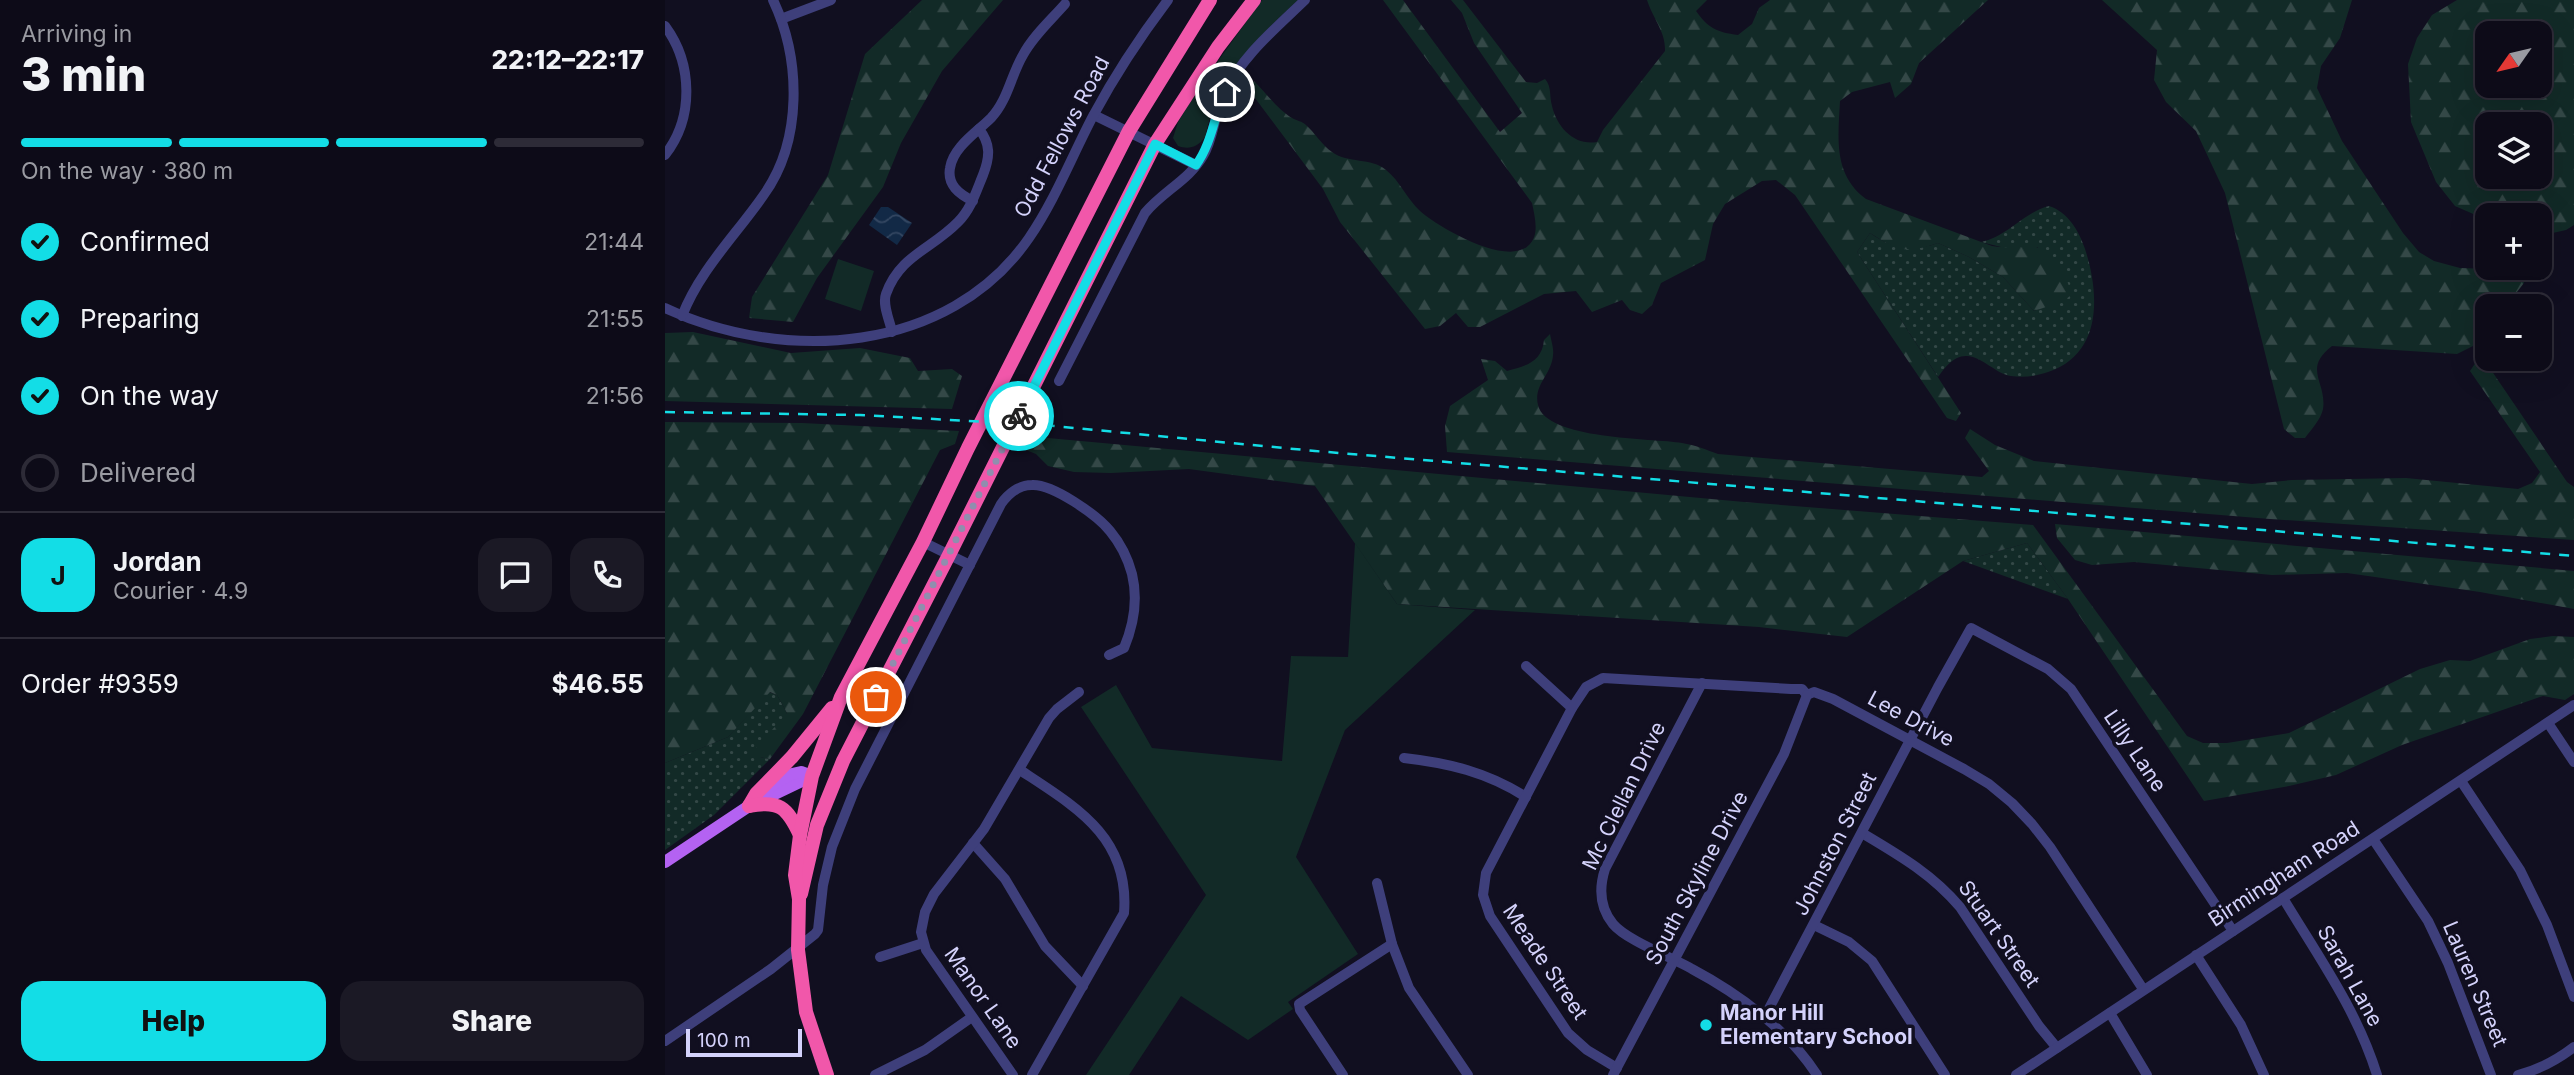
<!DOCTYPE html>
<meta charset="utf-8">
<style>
:root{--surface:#0d0b18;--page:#1b1925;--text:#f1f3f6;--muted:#9a9ba2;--line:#2d2b37;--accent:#13dde6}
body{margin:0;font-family:Inter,sans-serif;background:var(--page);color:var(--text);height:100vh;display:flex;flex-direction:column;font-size:26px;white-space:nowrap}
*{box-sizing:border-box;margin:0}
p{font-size:23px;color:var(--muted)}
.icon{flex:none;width:38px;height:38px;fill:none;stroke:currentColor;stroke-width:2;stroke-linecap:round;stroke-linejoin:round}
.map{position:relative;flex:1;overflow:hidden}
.panel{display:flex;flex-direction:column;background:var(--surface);width:665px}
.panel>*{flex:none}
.needle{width:46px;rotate:236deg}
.controls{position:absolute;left:1810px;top:21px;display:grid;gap:14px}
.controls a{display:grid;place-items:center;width:77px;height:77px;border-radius:14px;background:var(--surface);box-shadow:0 7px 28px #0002,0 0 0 2px var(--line);font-size:35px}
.scale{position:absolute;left:21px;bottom:18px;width:116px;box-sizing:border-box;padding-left:7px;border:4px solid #d4d2fb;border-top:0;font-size:19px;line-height:24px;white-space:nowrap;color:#d4d2fb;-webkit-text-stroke:5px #110f20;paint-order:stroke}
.pin{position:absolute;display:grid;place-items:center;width:60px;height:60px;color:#fff;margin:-30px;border:4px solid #fff;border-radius:50%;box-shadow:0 2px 7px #0007}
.courier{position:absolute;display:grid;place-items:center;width:70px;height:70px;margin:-35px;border:5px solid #13dde6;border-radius:50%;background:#fff;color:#222;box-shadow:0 2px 9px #0007}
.summary em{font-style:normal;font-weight:800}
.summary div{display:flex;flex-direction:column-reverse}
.summary{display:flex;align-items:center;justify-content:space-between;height:119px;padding:0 21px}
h1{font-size:46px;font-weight:800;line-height:52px}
.bar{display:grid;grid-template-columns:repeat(4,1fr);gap:10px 7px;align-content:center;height:84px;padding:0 21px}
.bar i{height:9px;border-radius:5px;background:var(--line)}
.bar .active{background:var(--accent)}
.bar p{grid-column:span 4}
.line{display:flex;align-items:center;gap:18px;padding:0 21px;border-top:2px solid var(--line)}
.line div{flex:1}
.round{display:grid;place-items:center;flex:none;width:74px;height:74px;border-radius:21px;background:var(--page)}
ol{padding:0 21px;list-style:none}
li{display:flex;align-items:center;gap:21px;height:77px}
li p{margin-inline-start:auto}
li .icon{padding:7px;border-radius:50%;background:var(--accent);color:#111;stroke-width:4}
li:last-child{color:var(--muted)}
li i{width:38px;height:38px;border:4px solid var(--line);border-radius:50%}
.primary-button{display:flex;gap:14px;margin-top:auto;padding:14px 21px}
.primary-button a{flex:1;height:80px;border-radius:21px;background:var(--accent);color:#111;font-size:28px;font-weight:800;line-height:80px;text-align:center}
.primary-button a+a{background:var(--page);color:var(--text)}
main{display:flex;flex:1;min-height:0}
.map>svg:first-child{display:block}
.grass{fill:url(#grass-dots)}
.forest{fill:url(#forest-firs);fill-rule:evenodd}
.park{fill:#122a27}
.water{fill:url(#water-waves)}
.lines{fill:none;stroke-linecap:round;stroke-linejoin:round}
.minor{stroke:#3e3f7b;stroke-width:10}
.major{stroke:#b462f2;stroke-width:12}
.highway{stroke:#f157aa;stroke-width:14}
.rail{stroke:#13dde6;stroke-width:2.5;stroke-dasharray:10 9;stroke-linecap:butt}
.done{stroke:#908eae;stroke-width:7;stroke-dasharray:0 12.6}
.route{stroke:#13dde6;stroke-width:9}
.poi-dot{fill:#13dde6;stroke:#110f20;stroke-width:2.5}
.labels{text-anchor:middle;stroke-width:7;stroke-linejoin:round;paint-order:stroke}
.street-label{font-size:21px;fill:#d4d2fb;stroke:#110f20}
.poi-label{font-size:21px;font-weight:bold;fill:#d4d2fb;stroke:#110f20;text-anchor:start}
</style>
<main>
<section class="panel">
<div class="summary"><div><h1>3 min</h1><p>Arriving in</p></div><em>22:12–22:17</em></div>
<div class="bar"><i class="active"></i><i class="active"></i><i class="active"></i><i></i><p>On the way · 380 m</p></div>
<ol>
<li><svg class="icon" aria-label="check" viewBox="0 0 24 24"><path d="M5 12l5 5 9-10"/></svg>Confirmed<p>21:44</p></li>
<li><svg class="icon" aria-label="check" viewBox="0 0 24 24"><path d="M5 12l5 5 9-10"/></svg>Preparing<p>21:55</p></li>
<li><svg class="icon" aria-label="check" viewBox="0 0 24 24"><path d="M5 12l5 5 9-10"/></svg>On the way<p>21:56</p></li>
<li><i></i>Delivered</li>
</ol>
<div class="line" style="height:126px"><b class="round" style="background:var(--accent);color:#111">J</b><div><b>Jordan</b><p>Courier · 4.9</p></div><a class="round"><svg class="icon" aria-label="chat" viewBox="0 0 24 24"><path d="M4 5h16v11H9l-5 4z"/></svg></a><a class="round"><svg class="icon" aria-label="phone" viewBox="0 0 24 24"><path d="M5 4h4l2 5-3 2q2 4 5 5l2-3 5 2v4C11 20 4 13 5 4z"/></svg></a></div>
<div class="line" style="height:91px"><div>Order #9359</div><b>$46.55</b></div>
<div class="primary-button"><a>Help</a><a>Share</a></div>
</section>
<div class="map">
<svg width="1909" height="1075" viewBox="0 0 1909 1075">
<defs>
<pattern id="grass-dots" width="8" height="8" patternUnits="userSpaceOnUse" patternTransform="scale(1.75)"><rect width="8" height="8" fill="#122a27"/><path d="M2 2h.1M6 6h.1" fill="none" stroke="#344847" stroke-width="1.8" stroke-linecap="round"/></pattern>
<pattern id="forest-firs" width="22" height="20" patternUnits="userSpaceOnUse" patternTransform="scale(1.75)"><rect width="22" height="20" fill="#122a27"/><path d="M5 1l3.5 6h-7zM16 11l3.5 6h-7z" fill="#344847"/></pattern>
<pattern id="water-waves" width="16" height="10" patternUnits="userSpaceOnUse" patternTransform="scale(1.75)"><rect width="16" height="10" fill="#122946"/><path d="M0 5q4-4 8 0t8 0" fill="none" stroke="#344762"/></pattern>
</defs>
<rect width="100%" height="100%" fill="#110f20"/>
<g class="grass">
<path d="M1384 206C1403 212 1414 231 1420 249 1435 295 1437 354 1383 372 1371 376 1359 378 1346 376 1331 374 1318 357 1302 356 1289 355 1280 367 1273 377L1192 252 1205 233C1227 249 1248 252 1273 243L1304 257 1338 277 1369 311 1379 307 1373 247 1344 249 1316 242C1342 237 1359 212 1384 206Z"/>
<path d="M1362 543 1403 599 1298 561Z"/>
<path d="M104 692 112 695 122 713 95 757 105 759 49 815 0 850V763L63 737Z"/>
</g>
<g class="forest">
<path d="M257 0H338L277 71 236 143 218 187 152 278 128 322 84 318 87 297 163 175 200 54Z"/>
<path d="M718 0H738L835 132 857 113 809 43 797 13 786 0H798L861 82 872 83 880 79C887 87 884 96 887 106 892 128 910 146 932 142L938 130 1000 51C1001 32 988 19 982 0H1042L1031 11C1043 28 1051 32 1073 35L1087 24 1094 8 1105 0H1323L1254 63 1246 84 1230 98 1225 82 1187 92 1175 101C1173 138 1168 175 1201 199L1327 246C1343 249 1357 245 1371 247 1391 250 1401 277 1407 294L1399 301 1369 311 1338 277 1304 257 1273 243C1241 254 1233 251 1205 233L1192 252 1296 413 1291 421 1282 418 1130 195 1111 180 1097 181 1060 204 1048 224 1040 260 996 283 987 305 977 314 965 310 957 300 927 312 911 291 879 294 815 327H803L791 313 775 326 760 329 675 222 658 189 584 90 589 81C600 92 613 110 627 118 632 121 637 121 641 125 650 133 657 145 667 152 683 164 706 157 721 170 735 181 742 199 755 211 774 228 859 278 870 234 872 224 869 213 867 203Z"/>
<path d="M1437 0H1687L1675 38 1656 66 1652 88 1677 141 1738 233 1754 252 1769 261 1795 268 1858 270 1859 283 1841 306H1822V332L1812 344 1792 354 1667 346C1637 369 1662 382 1658 409 1656 419 1646 430 1640 438H1630L1619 429 1560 193 1531 131 1501 102 1489 80 1492 50Z"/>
<path d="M1792 0H1909V225L1901 230 1874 236V215H1822V220L1790 206 1771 182 1746 122 1743 64 1752 38 1767 15ZM1822 33H1874V86H1822ZM1822 124H1874V177H1822Z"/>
<path d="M28 332 126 353 195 348 245 358 253 371 287 369 297 376 287 409 0 401V333Z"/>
<path d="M885 334C886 340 889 349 888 355 887 374 868 385 873 405 881 440 987 438 1017 443 1030 445 1042 450 1053 454L1317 477 1324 471 1300 438 1305 429 1330 445 1369 461 1587 484 1627 480 1741 478 1853 489 1867 483 1875 472 1805 371 1811 362 1820 361 1902 482 1909 487V540L1605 519 782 452 780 426 785 406 823 380 816 359 830 361 842 371C861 366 877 362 879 340Z"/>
<path d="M0 422 137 423 294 431 290 444 275 450 138 714 105 759 95 757 90 749 122 713 112 695 105 692 63 737 0 763Z"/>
<path d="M361 436 1079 502 1368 525 1522 736 1538 743H1562L1624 733 1755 669 1785 660 1805 661 1865 639 1888 636 1909 637V694L1900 700 1878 696 1737 745 1671 775 1624 786 1539 801 1403 599 1362 543 1298 561 1182 637 1094 627 732 604 650 486 524 469 446 473 409 472 383 466 371 454 356 448Z"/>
<path d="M1390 524 1909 571V609L1815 592 1682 573 1607 575 1469 562 1427 565 1410 560 1392 538Z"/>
</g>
<g class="park">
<path d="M597 0H633C586 44 555 73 540 137 533 147 524 150 513 146L508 138 513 122 537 83Z"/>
<path d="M173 259 209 271 196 311 160 299Z"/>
<path d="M690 543 732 604 810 610 680 730 631 857 693 954 623 1002 628 1009 583 1040 516 996 464 1075H421L541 895 416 707 451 685 487 748 617 761 626 656 683 657Z"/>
</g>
<path class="water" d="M216 207H223L247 223 232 245 204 225Z"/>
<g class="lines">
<g class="minor">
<path d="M116 19 166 0"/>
<path d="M0 26C28 64 29 118 0 155"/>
<path d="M429 115 531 165"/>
<path d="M308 201C294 194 282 185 285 168 288 147 312 132 326 118 343 100 346 75 358 55 368 36 386 20 400 4"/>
<path d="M0 308C119 364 284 354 364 238 390 200 407 156 428 116 450 75 475 37 503 0"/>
<path d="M17 316C35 270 70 236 98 196 138 141 136 59 108 0"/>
<path d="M227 332C225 321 217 305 221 294 235 255 267 249 293 222 306 209 311 192 318 175 325 157 326 144 314 129"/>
<path d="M394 381 480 213C497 192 524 180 538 156 549 138 549 114 559 94 576 57 610 29 640 0"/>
<path d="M258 542 305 565"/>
<path d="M861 666 907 708"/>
<path d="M1037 683 940 869C934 888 935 908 948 924 961 940 1008 958 1027 969 1074 994 1123 1030 1152 1075"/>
<path d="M1883 723 1909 762"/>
<path d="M739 758C783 763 822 772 861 797"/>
<path d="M355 770C411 807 465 837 459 913L367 1075"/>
<path d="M1796 781 1855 870 1882 925 1909 997"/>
<path d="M1197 833C1234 855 1267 874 1295 907L1374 1026 1392 1048"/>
<path d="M1708 839 1763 921 1783 963 1826 1075"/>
<path d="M308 843 340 879 380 946 418 986"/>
<path d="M712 883 727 944 744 988 803 1075"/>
<path d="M1618 898C1653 956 1692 1010 1712 1075"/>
<path d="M1149 925 1184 942 1207 961 1280 1075"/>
<path d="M1531 955 1576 1025 1599 1075"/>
<path d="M215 957 258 943"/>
<path d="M1445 1013 1482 1075"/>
<path d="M1099 1018 1273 687 1306 628 1383 669 1406 689 1568 931"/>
<path d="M0 1041 106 969 150 934 153 930 158 885 167 847 190 789 336 504C343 494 354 485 367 485 388 484 432 515 445 531 455 543 463 559 467 574 473 599 469 624 459 648L444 655"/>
<path d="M952 1068 922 1050 903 1033 825 916 818 895 821 873 907 708 921 687 938 678 1126 689H1137L1142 695 1149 692 1168 699 1299 769 1324 784 1347 803 1367 824 1385 847 1478 989"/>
<path d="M210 1075 260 1050 307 1017"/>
<path d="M348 1075 261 950 256 932 260 912 269 894 319 829 384 718 392 709 414 692"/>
<path d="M678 1075 635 1010 634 1004 727 944"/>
<path d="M948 1075 1119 754 1142 695"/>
<path d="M1351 1075 1909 705"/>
<path d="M1853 1075C1873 1070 1892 1060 1909 1047"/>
</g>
<g class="major">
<path d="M97 800 147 776"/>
<path d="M0 862 84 806 110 783 127 774 136 772 147 776"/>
</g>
<g class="highway">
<path d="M84 806 91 794 127 757 167 708"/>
<path d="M84 806C114 800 122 807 135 835"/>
<path d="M136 894 152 825 178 761 284 555 490 144 553 47 589 0"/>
<path d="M162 1075 141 1012 133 950 134 899 130 875 135 835 147 776 176 697 258 542 303 448 464 131 545 0"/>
</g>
<path class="rail" d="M0 412 195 415 378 425 650 451 1909 556"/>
</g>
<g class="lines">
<path class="done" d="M211 697 354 416"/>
<path class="route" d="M354 416 490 144 531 165C547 143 549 116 560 92"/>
</g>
<circle class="poi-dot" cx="1041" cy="1025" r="7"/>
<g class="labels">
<g class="street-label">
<text transform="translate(397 137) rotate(-62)" y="7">Odd Fellows Road</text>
<text transform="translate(1246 719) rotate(28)" y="7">Lee Drive</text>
<text transform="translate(1470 751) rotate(56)" y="7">Lilly Lane</text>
<text transform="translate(959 796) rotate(-64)" y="7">Mc Clellan Drive</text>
<text transform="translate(1170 844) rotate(-63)" y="7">Johnston Street</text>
<text transform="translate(1619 874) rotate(-33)" y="7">Birmingham Road</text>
<text transform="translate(1032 878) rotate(-62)" y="7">South Skyline Drive</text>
<text transform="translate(1334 934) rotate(55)" y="7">Stuart Street</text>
<text transform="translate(880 962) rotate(56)" y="7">Meade Street</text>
<text transform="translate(1685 976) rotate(61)" y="7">Sarah Lane</text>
<text transform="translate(1810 984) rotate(67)" y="7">Lauren Street</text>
<text transform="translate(318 998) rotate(55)" y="7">Manor Lane</text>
</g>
<g class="poi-label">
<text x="1055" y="1020">Manor Hill<tspan x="1055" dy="24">Elementary School</tspan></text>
</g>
</g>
</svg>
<div class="controls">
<a><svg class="needle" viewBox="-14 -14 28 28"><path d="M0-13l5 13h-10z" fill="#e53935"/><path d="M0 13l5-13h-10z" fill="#9a9ba2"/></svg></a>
<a><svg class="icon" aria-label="layers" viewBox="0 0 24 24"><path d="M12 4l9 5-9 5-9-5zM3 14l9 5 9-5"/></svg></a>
<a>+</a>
<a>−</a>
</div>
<div class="scale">100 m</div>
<div class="pin" style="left:211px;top:697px;background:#ea580c"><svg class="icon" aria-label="bag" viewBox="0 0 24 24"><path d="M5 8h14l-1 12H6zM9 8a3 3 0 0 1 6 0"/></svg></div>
<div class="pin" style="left:560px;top:92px;background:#1f2937"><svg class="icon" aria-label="home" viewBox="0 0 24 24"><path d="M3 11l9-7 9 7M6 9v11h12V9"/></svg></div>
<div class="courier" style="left:354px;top:416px"><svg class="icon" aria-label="bike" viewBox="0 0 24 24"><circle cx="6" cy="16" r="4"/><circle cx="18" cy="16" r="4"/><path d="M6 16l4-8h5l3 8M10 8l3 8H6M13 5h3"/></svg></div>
</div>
</main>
